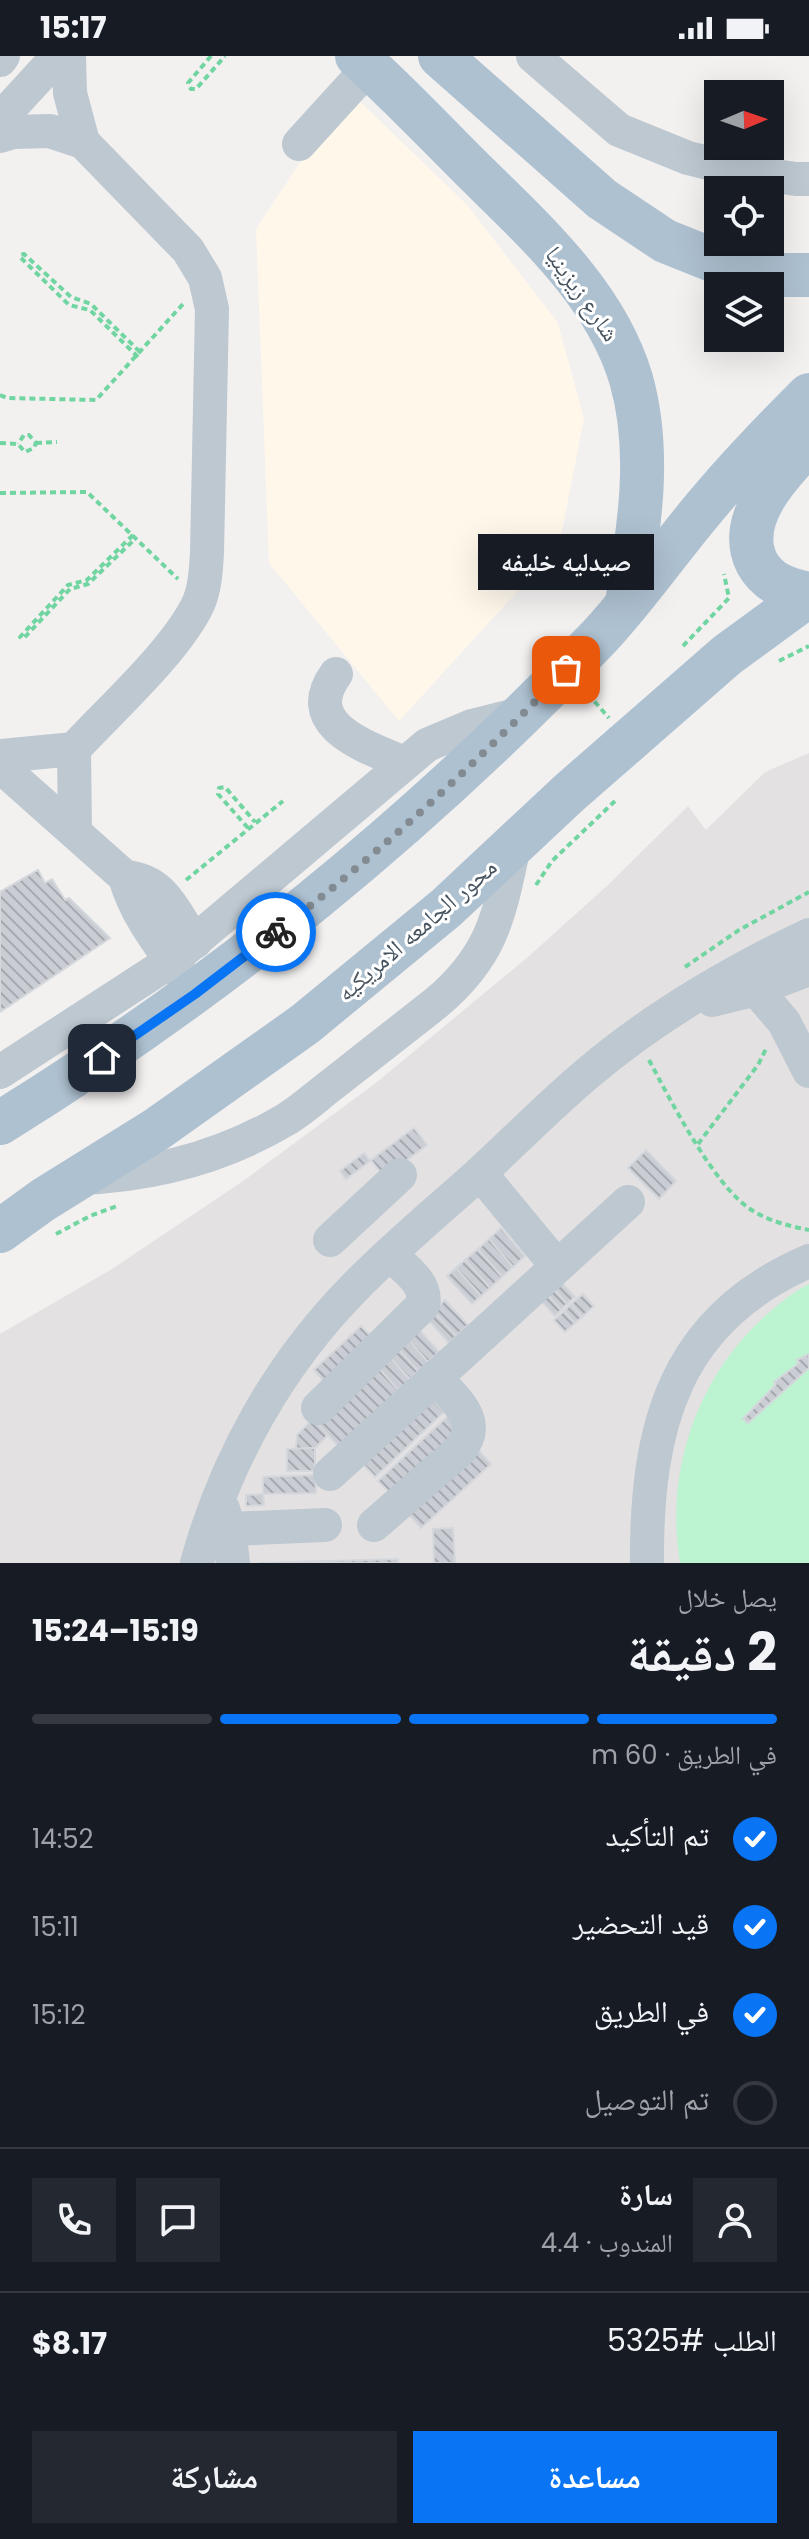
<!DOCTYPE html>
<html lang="ar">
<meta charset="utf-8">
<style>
:root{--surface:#171b24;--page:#242831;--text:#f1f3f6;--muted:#9ea1a6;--line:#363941;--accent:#0975f4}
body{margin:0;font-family:Poppins,"Noto Naskh Arabic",sans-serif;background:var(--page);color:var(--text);direction:rtl;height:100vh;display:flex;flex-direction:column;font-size:30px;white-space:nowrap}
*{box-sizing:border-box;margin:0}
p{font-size:26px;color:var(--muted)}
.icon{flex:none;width:44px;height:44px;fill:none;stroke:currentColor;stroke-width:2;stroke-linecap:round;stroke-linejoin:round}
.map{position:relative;height:1507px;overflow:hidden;direction:ltr}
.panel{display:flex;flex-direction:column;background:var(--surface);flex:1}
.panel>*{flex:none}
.needle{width:52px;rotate:88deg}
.tools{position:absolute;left:704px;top:24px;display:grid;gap:16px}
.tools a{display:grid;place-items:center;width:80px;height:80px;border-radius:0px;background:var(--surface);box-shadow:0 8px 32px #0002;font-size:40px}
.pin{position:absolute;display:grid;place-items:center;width:68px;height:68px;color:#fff;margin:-34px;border-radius:16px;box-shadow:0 4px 12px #0006}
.courier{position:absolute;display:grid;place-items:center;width:80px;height:80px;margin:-40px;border:6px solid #0975f4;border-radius:50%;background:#fff;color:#222;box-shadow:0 2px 10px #0007}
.bubble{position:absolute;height:56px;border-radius:0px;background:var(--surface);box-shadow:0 8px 32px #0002;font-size:26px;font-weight:700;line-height:56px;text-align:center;direction:rtl}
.headline em{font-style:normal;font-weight:700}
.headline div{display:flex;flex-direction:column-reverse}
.headline{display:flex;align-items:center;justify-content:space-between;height:136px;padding:0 32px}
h1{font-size:52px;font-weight:700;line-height:60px}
.bar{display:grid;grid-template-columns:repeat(4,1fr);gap:12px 8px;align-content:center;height:96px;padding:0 32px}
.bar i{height:10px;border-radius:6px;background:var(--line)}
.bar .active{background:var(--accent)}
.bar p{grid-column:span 4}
.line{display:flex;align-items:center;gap:20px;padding:0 32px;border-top:2px solid var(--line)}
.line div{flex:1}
.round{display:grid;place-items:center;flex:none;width:84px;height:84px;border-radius:0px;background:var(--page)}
ol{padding:0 32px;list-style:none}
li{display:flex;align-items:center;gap:24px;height:88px}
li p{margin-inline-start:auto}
li .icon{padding:8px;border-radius:50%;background:var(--accent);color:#fff;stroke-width:4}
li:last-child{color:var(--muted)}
li i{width:44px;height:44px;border:4px solid var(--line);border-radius:50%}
.action{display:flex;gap:16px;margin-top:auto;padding:16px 32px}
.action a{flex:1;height:92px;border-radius:0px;background:var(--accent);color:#fff;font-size:32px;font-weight:700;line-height:92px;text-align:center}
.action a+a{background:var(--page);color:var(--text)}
.status{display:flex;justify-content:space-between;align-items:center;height:56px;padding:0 40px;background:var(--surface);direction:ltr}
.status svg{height:22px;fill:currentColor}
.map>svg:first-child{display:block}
.commercial{fill:#fef7ea}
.education{fill:#e4e1e2}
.grass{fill:#bcf3d0}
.building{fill:url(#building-back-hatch);stroke:#d4d7dc;stroke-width:2}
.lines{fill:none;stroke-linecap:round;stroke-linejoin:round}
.path{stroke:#71d5a1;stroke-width:4;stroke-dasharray:6 4;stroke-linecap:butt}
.minor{stroke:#bdc8d1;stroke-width:34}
.major{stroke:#aec1d1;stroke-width:44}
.done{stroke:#838b92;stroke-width:8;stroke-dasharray:0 14.4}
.route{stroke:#0975f4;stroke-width:10}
.labels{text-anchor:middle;stroke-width:6;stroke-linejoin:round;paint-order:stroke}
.street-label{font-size:24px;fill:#475460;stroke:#fff}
</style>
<div class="status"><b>15:17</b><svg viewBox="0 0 49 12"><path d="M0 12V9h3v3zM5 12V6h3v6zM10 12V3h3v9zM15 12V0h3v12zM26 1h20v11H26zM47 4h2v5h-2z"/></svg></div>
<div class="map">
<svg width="809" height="1507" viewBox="0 0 809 1507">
<defs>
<pattern id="building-back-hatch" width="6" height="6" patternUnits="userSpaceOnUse" patternTransform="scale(2)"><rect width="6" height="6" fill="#cacdd3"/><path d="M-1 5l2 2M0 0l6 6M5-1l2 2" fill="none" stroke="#a6a9af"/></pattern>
</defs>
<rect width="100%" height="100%" fill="#f3f0f0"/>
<path class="commercial" d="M348 34 468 150 558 267 584 363 559 490 399 665 269 507 256 173Z"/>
<path class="education" d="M809 697V1507H0V1278L112 1213 246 1123 377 1026 529 900 608 829 688 750 706 774 765 716Z"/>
<path class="grass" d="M809 1228V1507H680C665 1416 696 1323 764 1261 777 1249 793 1236 809 1228Z"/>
<g class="building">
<path d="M38 814 45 827 52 823 65 844 69 842 110 882 0 956V836Z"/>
<path d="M414 1072 427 1089 384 1121 371 1104Z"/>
<path d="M646 1094 676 1125 659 1143 628 1112Z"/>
<path d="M364 1097 370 1105 346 1123 340 1115Z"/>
<path d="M501 1172 525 1200 513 1211 489 1183Z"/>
<path d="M489 1183 513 1211 502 1221 478 1193Z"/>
<path d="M478 1193 502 1221 490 1232 465 1204Z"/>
<path d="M465 1204 490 1232 481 1240 456 1212Z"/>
<path d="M456 1212 481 1240 472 1248 447 1220Z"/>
<path d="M561 1226 575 1241 567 1248 554 1233Z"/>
<path d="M554 1233 567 1248 561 1254 548 1239Z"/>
<path d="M583 1238 594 1250 582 1261 571 1248Z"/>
<path d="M548 1239 561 1254 555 1260 541 1245Z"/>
<path d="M445 1244 468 1269 456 1280 433 1255Z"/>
<path d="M571 1248 582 1261 575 1267 564 1255Z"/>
<path d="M433 1255 456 1280 449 1287 426 1261Z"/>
<path d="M564 1255 575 1267 565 1276 554 1264Z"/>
<path d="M361 1270 376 1286 328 1330 314 1314Z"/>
<path d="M416 1270 439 1296 428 1306 405 1280Z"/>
<path d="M405 1280 428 1306 418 1315 395 1289Z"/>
<path d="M395 1289 418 1315 410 1323 386 1297Z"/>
<path d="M386 1297 410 1324 398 1334 375 1308Z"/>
<path d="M809 1298V1312L748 1367 743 1363 776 1328 774 1326 799 1307 797 1304Z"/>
<path d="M375 1308 399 1335 339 1391 314 1364Z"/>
<path d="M429 1340 444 1356 375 1421 359 1404Z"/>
<path d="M448 1360 463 1377 394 1441 378 1425Z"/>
<path d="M313 1363 328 1379 315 1392 296 1393 297 1379Z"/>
<path d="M315 1392V1415H287V1393Z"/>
<path d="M476 1392 491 1408 421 1472 407 1456Z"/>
<path d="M315 1419 316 1437 263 1438V1421Z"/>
<path d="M263 1438 264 1449 246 1450V1439Z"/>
<path d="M453 1472 455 1507H434L433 1473Z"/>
<path d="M398 1503V1507H258Z"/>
</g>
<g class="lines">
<g class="path">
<path d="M211 0 188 27 191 33H196L225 0"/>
<path d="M138 301 90 254 69 249 20 201 21 199 24 198 71 241 91 248 141 297"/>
<path d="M0 339 7 342 96 344 183 248"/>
<path d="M0 387 18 388 25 396 34 392 36 387 29 379H24L18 388"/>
<path d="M36 387 57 386"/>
<path d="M0 437 87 436 178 523"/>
<path d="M133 479 87 524 68 529 20 581 24 582 70 533 88 528 136 482"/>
<path d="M683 590 729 542 724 518"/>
<path d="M779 605 809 590"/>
<path d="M588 638 609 662"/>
<path d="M248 772 218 738 219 732 225 731 255 766"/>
<path d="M186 824 283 745"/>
<path d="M536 829 552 805 615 745"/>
<path d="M685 911 739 874 809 836"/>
<path d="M649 1004C671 1045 713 1128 750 1153 768 1165 789 1170 809 1174"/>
<path d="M698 1088 758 1009 766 993"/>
<path d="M56 1178 90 1160 117 1150"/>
</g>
<g class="minor">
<path d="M69 0 70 37 83 86"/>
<path d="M533 0 619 74 688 102 741 115 796 123H809"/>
<path d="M0 4 3 0"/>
<path d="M0 63 58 0"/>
<path d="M0 80 13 76 50 75 83 86 188 194 205 222 212 253 207 497C206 514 205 531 199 546 178 593 110 654 74 693L0 700"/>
<path d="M299 88 369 11"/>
<path d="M336 618C298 670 368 691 404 707"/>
<path d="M74 693 75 776"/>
<path d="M0 710 125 821C135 858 160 889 183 921"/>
<path d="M125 821C165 824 174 857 195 886"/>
<path d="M742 917 784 966 809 1015"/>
<path d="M712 944 757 933 809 913"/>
<path d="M0 1016 171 905 427 689 472 670 524 657"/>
<path d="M480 1117 557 1210"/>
<path d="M80 1122C153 1119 221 1102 285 1064 302 1054 318 1039 334 1027 368 1000 402 974 436 947 493 899 499 860 514 790"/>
<path d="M330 1184 400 1119"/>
<path d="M318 1352 423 1249C428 1227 404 1212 389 1198"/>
<path d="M330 1418 628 1146"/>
<path d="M223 1453 229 1473 233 1507"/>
<path d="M374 1469 459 1395C484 1365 456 1345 435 1321"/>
<path d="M229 1473 325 1469"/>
<path d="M197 1507C226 1403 279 1308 355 1231 395 1190 439 1154 481 1116 517 1083 551 1048 588 1017 654 961 731 916 809 879"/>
<path d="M647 1507C646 1371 674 1263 809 1205"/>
</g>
<g class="major">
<path d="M357 0C395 34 430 71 466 107 529 170 605 235 631 323 652 396 639 474 627 547"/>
<path d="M440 0 602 143 665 185 720 207 779 219H809"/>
<path d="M809 387C781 416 735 463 757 507 768 527 787 534 809 538"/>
<path d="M0 1067C223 929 417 770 599 581 639 538 672 489 710 445 741 408 775 373 809 339"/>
<path d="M0 1175 43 1144 157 1073 305 968 446 852 569 737 727 599 809 539"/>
</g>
</g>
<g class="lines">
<path class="done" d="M276 876C380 798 476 707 566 614"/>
<path class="route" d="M102 1002 195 938 276 876"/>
</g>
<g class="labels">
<g class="street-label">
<text transform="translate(582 238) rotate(55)" y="8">شارع زيزينيا</text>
<text transform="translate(417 874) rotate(-41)" y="8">محور الجامعه الامريكيه</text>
</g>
</g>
</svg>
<div class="tools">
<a><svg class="needle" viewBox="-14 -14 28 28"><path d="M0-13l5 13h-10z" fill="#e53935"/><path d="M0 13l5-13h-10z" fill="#9ea1a6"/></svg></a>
<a><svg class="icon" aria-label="locate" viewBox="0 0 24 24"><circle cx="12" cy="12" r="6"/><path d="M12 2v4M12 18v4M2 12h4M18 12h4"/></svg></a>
<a><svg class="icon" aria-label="layers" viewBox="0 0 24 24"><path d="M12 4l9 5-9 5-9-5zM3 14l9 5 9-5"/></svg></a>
</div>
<div class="pin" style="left:566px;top:614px;background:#ea580c"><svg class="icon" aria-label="bag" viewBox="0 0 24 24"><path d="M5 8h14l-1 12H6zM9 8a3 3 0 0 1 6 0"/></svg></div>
<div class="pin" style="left:102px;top:1002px;background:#1f2937"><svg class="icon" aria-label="home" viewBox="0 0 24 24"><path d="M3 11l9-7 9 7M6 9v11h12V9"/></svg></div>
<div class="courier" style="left:276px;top:876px"><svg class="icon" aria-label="bike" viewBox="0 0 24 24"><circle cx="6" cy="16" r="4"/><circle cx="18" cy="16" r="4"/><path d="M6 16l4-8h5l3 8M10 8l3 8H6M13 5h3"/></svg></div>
<div class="bubble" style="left:478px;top:478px;width:176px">صيدليه خليفه</div>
</div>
<section class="panel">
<div class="headline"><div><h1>2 دقيقة</h1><p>يصل خلال</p></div><em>15:19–15:24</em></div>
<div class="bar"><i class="active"></i><i class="active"></i><i class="active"></i><i></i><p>في الطريق · 60 m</p></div>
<ol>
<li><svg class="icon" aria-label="check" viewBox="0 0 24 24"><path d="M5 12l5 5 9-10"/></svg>تم التأكيد<p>14:52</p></li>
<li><svg class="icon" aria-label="check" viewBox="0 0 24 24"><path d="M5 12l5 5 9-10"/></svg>قيد التحضير<p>15:11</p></li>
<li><svg class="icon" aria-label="check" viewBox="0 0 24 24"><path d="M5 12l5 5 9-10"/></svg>في الطريق<p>15:12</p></li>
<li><i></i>تم التوصيل</li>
</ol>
<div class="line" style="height:144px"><a class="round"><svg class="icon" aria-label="person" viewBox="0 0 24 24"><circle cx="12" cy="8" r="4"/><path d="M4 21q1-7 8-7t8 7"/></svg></a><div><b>سارة</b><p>المندوب · 4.4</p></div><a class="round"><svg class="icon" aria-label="chat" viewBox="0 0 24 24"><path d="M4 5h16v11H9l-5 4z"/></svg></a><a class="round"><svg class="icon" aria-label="phone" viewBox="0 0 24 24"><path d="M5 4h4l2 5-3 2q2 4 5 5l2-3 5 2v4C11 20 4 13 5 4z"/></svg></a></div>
<div class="line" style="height:104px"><div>الطلب #5325</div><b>$8.17</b></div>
<div class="action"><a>مساعدة</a><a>مشاركة</a></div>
</section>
